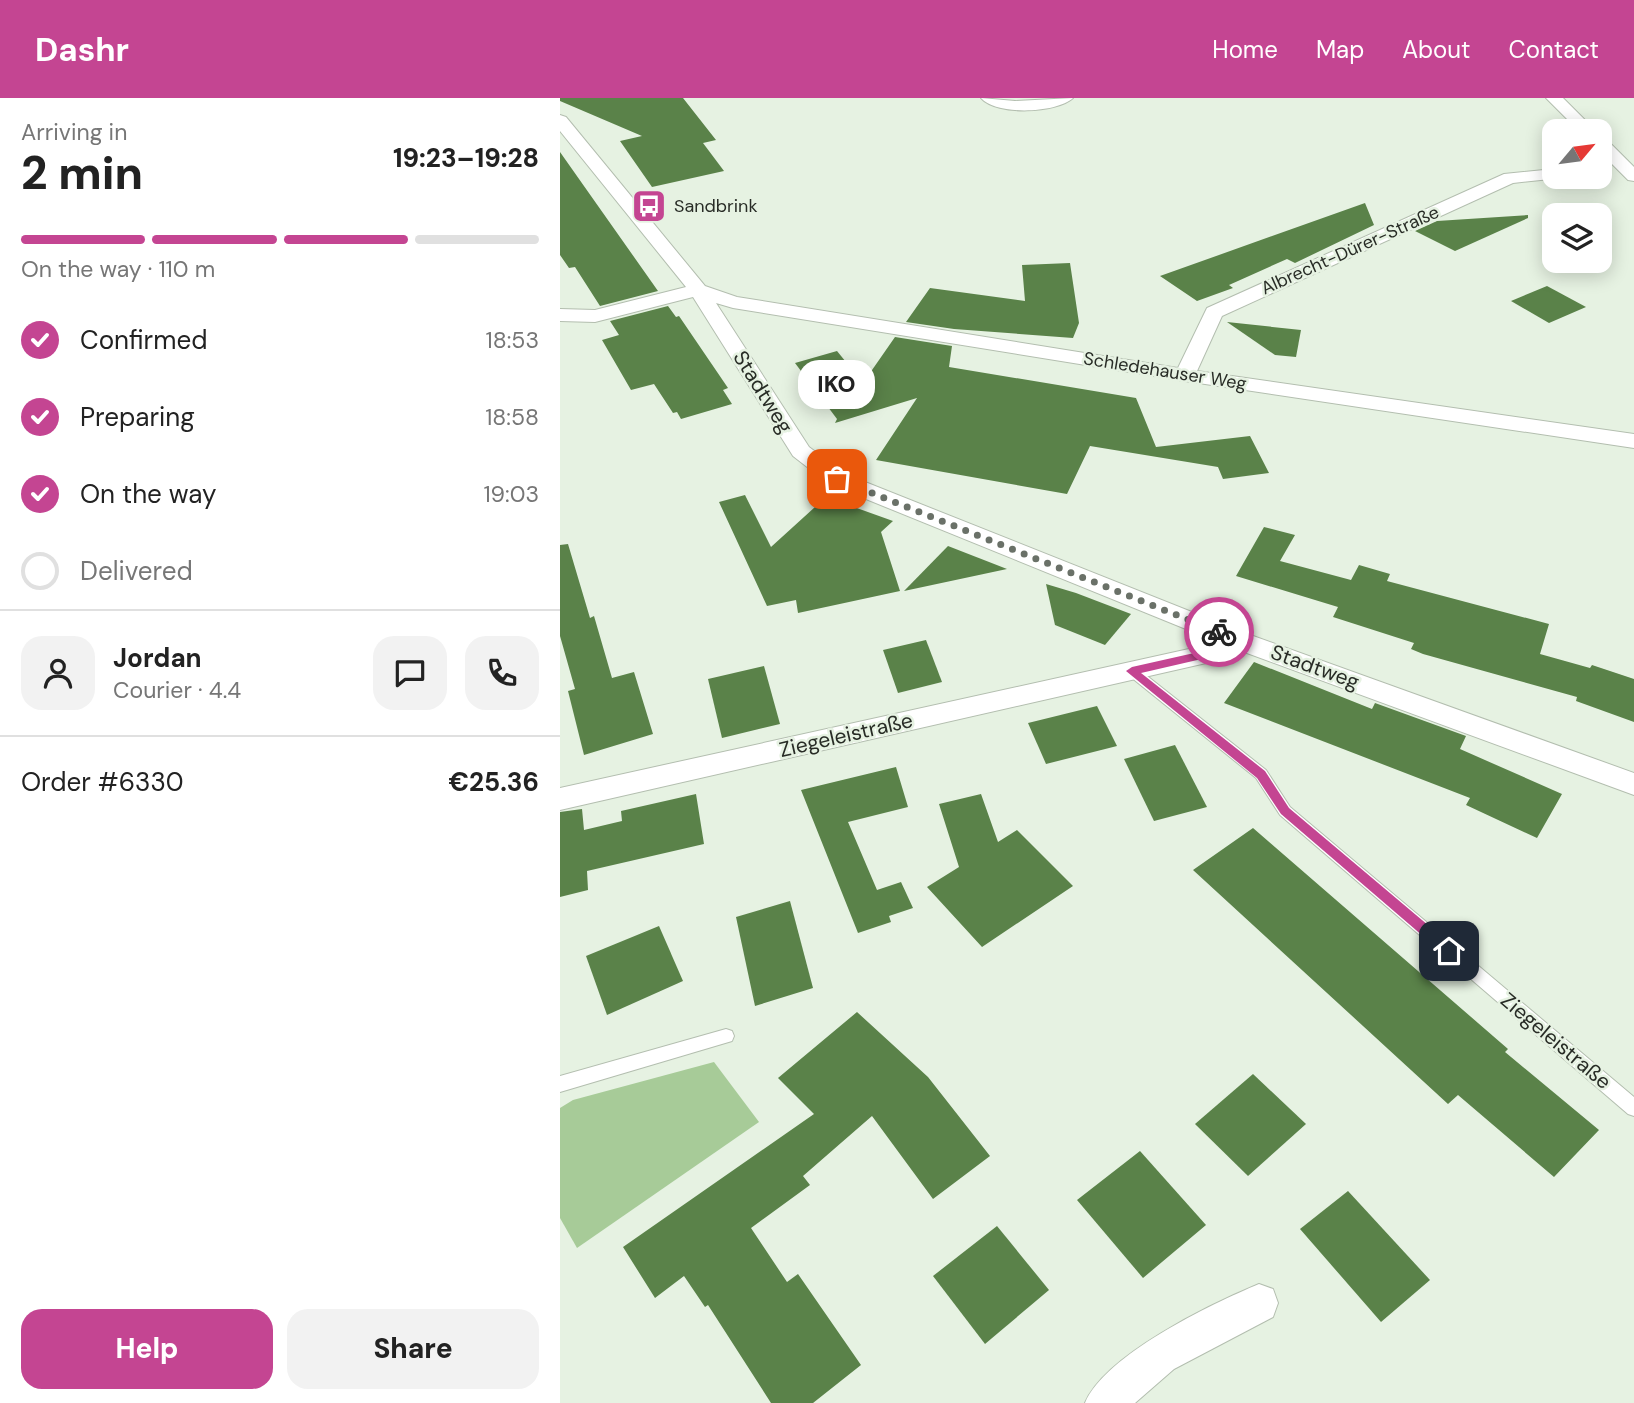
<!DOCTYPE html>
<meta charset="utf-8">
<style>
:root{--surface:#fff;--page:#f2f2f2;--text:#222;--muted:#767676;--line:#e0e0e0;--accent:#c44592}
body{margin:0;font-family:"DM Sans",sans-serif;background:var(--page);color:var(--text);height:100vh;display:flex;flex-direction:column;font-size:26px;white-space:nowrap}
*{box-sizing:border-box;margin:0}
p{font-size:23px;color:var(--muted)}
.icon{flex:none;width:38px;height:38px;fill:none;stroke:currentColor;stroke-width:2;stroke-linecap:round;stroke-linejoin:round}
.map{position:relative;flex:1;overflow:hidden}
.side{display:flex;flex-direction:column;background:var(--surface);width:560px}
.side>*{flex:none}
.needle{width:46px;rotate:61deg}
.fabs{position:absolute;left:982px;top:21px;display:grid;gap:14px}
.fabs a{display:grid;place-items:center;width:70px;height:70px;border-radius:14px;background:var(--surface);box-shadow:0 4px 18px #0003;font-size:35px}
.pin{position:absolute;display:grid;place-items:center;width:60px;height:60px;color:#fff;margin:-30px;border-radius:14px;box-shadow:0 4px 10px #0006}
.courier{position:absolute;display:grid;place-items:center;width:70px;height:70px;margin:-35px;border:5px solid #c44592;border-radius:50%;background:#fff;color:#222;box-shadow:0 2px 9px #0007}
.bubble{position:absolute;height:49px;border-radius:21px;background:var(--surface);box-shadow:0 4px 18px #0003;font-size:23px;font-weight:800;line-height:49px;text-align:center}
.headline em{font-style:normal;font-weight:800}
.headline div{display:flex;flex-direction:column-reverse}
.headline{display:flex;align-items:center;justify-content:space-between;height:119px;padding:0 21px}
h1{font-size:46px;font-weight:800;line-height:52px}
.bar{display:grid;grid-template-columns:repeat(4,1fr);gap:10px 7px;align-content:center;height:84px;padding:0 21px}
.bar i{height:9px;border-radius:5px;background:var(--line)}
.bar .on{background:var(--accent)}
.bar p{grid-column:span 4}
.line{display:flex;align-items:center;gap:18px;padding:0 21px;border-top:2px solid var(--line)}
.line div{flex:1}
.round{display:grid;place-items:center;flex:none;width:74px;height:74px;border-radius:21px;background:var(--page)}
ol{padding:0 21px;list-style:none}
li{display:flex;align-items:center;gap:21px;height:77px}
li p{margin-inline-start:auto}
li .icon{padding:7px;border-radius:50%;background:var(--accent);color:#fff;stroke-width:4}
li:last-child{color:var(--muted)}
li i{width:38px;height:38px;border:4px solid var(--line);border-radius:50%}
.primary-button{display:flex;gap:14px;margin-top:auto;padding:14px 21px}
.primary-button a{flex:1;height:80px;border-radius:21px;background:var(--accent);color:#fff;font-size:28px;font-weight:800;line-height:80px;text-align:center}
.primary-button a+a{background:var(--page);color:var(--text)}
header{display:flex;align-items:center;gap:42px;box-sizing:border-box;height:98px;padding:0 35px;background:var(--accent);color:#fff}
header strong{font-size:33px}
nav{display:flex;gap:38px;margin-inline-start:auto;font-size:24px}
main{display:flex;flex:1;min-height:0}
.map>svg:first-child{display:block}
.green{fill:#a7cb98}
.building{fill:#5a8249}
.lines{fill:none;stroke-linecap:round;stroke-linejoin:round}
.service-casing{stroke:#b3beaf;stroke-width:2}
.minor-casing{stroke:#b3beaf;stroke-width:2}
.service{fill:#fff;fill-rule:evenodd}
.minor{fill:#fff;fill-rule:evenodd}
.route{fill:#c44592}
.done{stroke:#6a7168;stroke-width:7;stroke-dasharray:0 12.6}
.labels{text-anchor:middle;stroke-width:5;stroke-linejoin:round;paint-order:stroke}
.far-poi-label{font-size:18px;fill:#282c26;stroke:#e6f2e2;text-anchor:start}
.far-street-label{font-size:18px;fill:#282c26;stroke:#e6f2e2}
.street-label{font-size:21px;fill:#282c26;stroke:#e6f2e2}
</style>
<header>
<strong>Dashr</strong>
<nav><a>Home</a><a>Map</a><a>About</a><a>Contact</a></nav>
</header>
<main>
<section class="side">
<div class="headline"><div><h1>2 min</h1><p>Arriving in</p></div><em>19:23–19:28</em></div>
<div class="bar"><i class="on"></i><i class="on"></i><i class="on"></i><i></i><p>On the way · 110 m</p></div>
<ol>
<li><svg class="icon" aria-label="check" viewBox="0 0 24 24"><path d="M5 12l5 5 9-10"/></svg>Confirmed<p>18:53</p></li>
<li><svg class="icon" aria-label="check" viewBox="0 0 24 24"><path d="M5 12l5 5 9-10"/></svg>Preparing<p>18:58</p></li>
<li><svg class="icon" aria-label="check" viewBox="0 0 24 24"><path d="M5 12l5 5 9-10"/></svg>On the way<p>19:03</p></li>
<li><i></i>Delivered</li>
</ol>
<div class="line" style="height:126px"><a class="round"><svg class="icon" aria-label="person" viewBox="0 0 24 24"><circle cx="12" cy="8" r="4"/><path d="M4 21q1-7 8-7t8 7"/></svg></a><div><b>Jordan</b><p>Courier · 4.4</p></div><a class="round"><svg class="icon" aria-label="chat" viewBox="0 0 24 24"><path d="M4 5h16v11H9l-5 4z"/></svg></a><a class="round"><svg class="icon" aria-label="phone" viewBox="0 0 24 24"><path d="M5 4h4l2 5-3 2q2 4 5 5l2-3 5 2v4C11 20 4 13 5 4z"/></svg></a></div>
<div class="line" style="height:91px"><div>Order #6330</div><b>€25.36</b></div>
<div class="primary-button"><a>Help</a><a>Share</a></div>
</section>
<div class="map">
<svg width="1074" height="1305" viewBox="0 0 1074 1305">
<rect width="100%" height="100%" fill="#e6f2e2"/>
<path class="green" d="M154 964 199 1024 17 1150 0 1120V1010L13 1002Z"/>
<g class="building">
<path d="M0 0H123L156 42 143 45 164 73 92 89 60 43 82 38 0 3Z"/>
<path d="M0 54 43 115 98 193 40 208 15 169 9 170 0 157Z"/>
<path d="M805 105 814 127 735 165 727 161 669 187 673 190 637 203 600 178Z"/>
<path d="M968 117V120L895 153 855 133 877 123Z"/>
<path d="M510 165 519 225 513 240 394 231 346 224 370 190 465 203 462 167Z"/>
<path d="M987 188 1026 209 989 225 951 203Z"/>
<path d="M108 208 116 219 119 218 168 290 163 292 172 306 121 321 117 314 113 315 94 286 71 292 42 242 59 237 50 223Z"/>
<path d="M667 224 741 232 736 259 715 257Z"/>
<path d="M335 239 392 248 389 269 576 300 596 349 690 338 709 375 663 381 658 369 530 348 507 396 316 362 357 300 275 325 277 321 235 265 277 253 303 285Z"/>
<path d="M185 397 211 449 266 399 333 423 321 434 340 493 238 515 236 502 207 508 159 404Z"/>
<path d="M704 429 735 437 720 463 791 482 799 467 830 476 827 483 989 526 980 556 1030 570 1032 567 1074 581V624L1016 603 1017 599 863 556 851 551 854 545 773 519 778 509 676 478Z"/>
<path d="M8 446 30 520 34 518 52 580 74 574 93 636 24 657 8 593 15 591 0 538V447Z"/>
<path d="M388 448 447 471 344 493Z"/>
<path d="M486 486 516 495 571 516 545 547 495 527Z"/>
<path d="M366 542 382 584 338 595 323 552Z"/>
<path d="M694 564 812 611 815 605 906 638 900 651 1002 696 977 740 906 707 910 700 664 605Z"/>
<path d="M204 568 220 626 162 640 148 581Z"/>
<path d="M537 608 557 648 486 666 468 625Z"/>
<path d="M615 647 647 709 594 723 564 661Z"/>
<path d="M336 669 348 709 288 724 317 792 341 784 353 810 329 818 331 824 298 835 241 692Z"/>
<path d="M136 696 144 746 27 773 28 792 0 799V714L22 711 24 732 62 723 61 713Z"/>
<path d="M421 696 438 744 457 732 513 788 422 849 367 789 399 769 379 706Z"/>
<path d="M693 730 948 951 945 954 1039 1032 994 1079 898 997 888 1006 633 772Z"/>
<path d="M230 803 253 890 195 908 176 819Z"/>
<path d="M99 828 123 883 47 917 26 858Z"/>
<path d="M297 914 368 979 430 1058 373 1101 312 1018 243 1078 250 1087 191 1130 227 1184 238 1176 301 1267 253 1305H211L148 1207 145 1209 124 1178 95 1200 63 1149 254 1016 218 980Z"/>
<path d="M693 976 746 1026 688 1078 635 1026Z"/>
<path d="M580 1053 646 1127 583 1180 517 1102Z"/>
<path d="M788 1093 870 1182 821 1224 740 1131Z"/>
<path d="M437 1128 489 1192 425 1246 373 1178Z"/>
</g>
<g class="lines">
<g class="service-casing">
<g id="service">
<path d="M572 568 577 570 706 672 730 709 1074 999V1018L1068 1016 720 717 696 680 567 576 565 573 567 570Z"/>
<path d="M166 931 172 933 174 938 172 943 0 994V978Z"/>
</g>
</g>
<g class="minor-casing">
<g id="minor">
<path d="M421 0 455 3 513 0C497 15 437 18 421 0Z"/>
<path d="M986 0H1003L1036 33H1019Z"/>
<path d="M0 17 6 19 145 188 177 199 618 270 647 210 944 76 994 71V79L1000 80 953 85 662 218 637 273 1074 336V350L625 283 173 210 156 205 249 349 285 376 682 534 1074 675V697L676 551 664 560 655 563 0 712V690L647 547 653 542 269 386 233 358 133 199 35 224 0 223V211L35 212 126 189 0 33Z"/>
<path d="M1040 40 1046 41 1074 69V83L1068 82 1040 54Z"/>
<path d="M699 1186 713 1191 718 1205 713 1219 614 1271 575 1305H525C545 1257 651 1206 699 1186Z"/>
</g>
</g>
<use href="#service" class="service"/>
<use href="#minor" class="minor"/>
</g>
<path class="route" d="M659 531 678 540 659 557 581 575 705 673 729 710 894 849V857H885L721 716 697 680 566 573 572 569 652 551 665 541 654 534Z"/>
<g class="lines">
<path class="done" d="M277 381 659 534"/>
</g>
<defs>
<g id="bus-square" transform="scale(1.75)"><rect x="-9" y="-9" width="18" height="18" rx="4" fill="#c44592" stroke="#e6f2e2"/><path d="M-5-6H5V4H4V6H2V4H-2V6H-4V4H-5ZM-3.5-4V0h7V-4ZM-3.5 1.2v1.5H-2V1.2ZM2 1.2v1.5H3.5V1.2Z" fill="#fff"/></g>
</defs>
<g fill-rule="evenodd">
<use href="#bus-square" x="89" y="108"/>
</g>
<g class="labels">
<g class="far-poi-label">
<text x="114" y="114">Sandbrink</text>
</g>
<g class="far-street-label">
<text transform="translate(790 152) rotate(-24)" y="6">Albrecht-Dürer-Straße</text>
<text transform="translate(605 273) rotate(9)" y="6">Schledehauser Weg</text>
</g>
<g class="street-label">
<text transform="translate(203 294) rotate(58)" y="7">Stadtweg</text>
<text transform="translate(755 569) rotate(20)" y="7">Stadtweg</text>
<text transform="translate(286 637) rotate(-13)" y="7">Ziegeleistraße</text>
<text transform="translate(996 943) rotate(40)" y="7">Ziegeleistraße</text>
</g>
</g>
</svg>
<div class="fabs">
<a><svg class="needle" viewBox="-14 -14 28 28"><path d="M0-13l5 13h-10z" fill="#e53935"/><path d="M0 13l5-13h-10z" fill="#767676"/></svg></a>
<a><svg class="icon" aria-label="layers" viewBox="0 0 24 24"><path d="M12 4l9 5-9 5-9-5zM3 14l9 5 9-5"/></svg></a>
</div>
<div class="pin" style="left:277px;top:381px;background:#ea580c"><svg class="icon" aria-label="bag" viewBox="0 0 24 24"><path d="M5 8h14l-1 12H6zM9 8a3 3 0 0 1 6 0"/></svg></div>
<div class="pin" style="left:889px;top:853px;background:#1f2937"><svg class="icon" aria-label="home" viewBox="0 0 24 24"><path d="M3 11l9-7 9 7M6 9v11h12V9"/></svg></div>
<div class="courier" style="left:659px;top:534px"><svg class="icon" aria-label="bike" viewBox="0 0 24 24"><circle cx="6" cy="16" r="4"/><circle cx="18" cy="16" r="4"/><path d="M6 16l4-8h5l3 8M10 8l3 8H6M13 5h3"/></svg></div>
<div class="bubble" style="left:238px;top:262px;width:77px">IKO</div>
</div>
</main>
